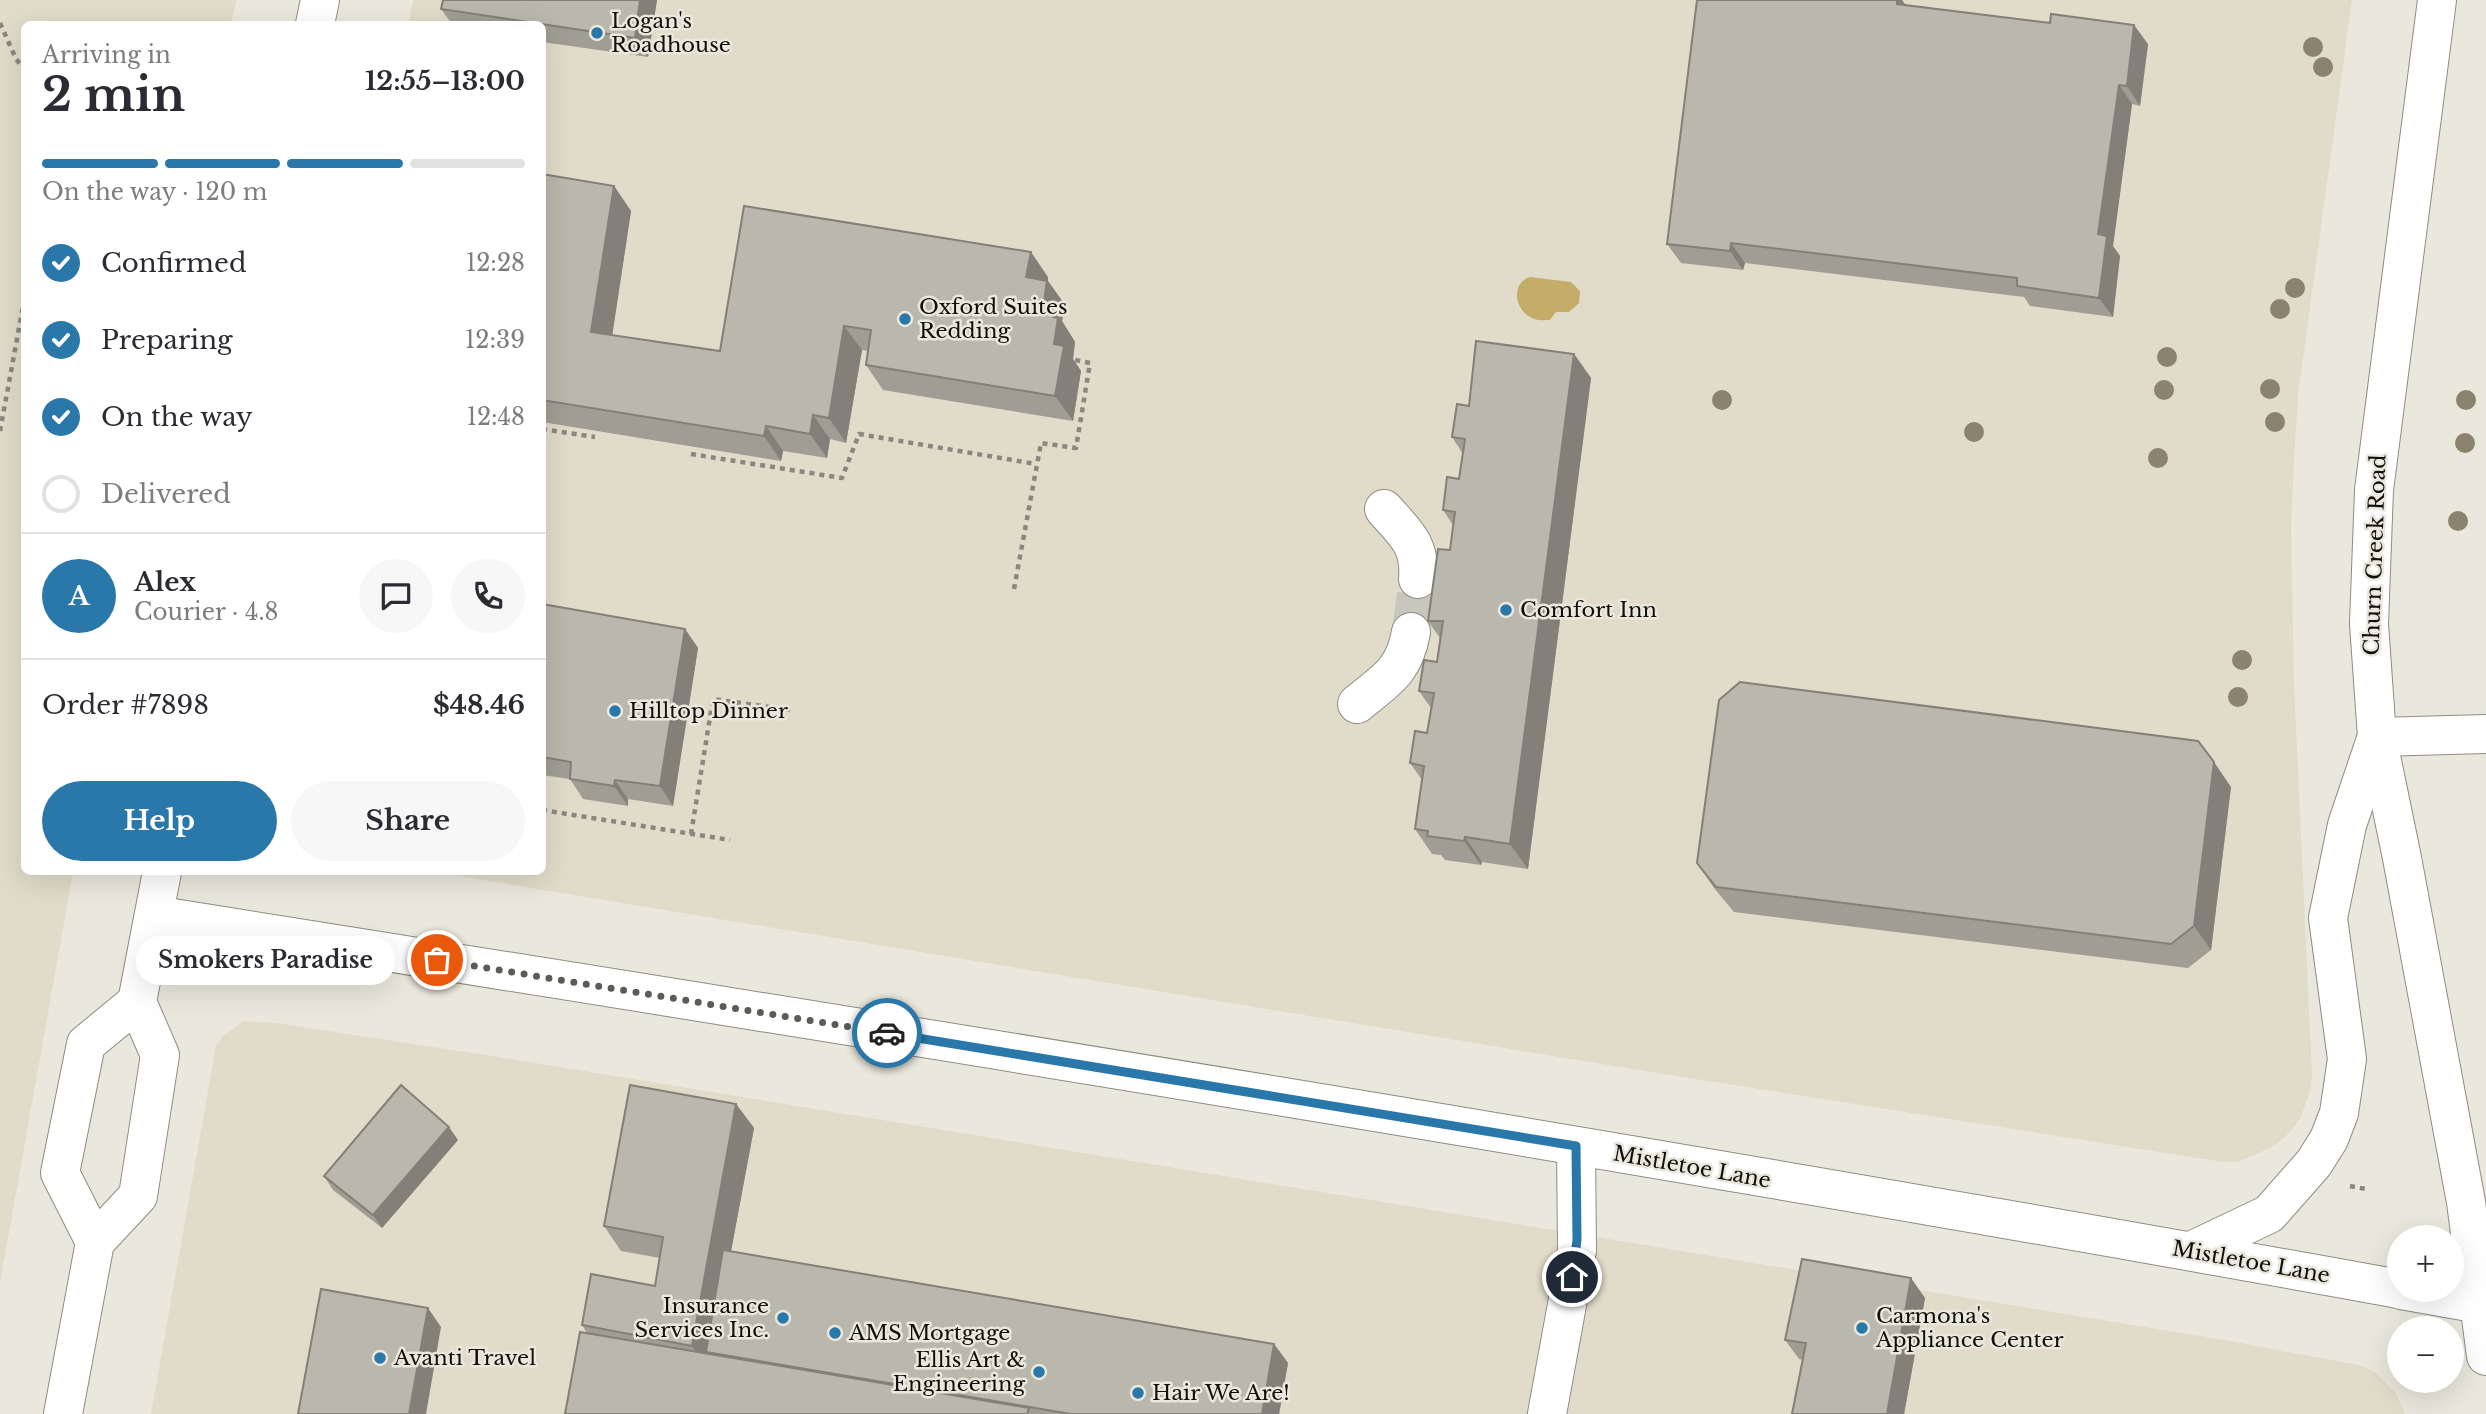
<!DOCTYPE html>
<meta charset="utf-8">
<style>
:root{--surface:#fff;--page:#f7f7f7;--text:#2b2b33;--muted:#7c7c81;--line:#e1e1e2;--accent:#2a77aa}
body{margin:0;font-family:"Libre Baskerville",serif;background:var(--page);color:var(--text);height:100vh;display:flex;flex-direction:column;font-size:26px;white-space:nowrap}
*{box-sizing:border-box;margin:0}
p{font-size:23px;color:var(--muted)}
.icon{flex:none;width:38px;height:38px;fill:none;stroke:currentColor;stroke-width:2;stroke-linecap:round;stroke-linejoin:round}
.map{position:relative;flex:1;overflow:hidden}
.drawer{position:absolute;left:21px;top:21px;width:525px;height:854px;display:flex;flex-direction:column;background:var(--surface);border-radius:10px;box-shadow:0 7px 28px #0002}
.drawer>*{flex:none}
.fabs{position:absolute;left:2387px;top:1225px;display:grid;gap:14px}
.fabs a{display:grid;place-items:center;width:77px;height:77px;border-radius:50%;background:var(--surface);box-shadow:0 7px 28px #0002;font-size:35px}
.pin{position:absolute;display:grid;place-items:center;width:60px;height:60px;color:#fff;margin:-30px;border:4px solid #fff;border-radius:50%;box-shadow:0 2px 7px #0007}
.courier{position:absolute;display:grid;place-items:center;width:70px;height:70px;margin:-35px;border:5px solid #2a77aa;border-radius:50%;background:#fff;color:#222;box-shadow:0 2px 9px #0007}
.bubble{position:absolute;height:49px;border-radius:24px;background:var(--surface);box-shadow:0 7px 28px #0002;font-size:23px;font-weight:700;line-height:49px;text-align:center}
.head em{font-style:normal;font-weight:700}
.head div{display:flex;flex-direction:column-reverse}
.head{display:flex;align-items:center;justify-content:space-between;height:119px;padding:0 21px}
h1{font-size:46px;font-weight:700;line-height:52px}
.bar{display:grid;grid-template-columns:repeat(4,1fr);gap:10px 7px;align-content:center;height:84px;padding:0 21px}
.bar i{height:9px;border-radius:5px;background:var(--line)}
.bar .selected{background:var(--accent)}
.bar p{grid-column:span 4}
.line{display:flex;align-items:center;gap:18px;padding:0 21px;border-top:2px solid var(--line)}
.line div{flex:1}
.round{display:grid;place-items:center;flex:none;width:74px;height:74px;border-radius:37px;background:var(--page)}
ol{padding:0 21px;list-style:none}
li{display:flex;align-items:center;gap:21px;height:77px}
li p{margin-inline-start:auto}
li .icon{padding:7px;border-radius:50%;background:var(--accent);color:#fff;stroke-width:4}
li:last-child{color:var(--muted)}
li i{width:38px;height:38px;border:4px solid var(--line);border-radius:50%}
.cta{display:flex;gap:14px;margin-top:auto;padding:14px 21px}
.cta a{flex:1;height:80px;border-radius:42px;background:var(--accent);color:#fff;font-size:28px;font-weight:700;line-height:80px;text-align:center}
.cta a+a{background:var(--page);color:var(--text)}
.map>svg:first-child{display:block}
.built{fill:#e1dbc9}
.water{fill:#c3ad68}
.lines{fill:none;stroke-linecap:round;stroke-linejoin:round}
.minor-tunnel{stroke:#c9c7bd;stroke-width:38;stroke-dasharray:38 19;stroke-linecap:butt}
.minor-casing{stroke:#8f8c82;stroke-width:40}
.major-casing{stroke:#8f8c82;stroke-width:40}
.path{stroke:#89877f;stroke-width:4.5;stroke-dasharray:5 5;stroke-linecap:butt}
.minor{stroke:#fff;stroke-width:38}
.major{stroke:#fff;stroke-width:38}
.tree{fill:#8a836d}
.wall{fill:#a09d94}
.shaded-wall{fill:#828078}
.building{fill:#bab7ac;stroke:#828078;stroke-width:2}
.done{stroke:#5c5b55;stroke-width:7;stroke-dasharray:0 12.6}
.route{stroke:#2a77aa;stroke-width:9}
.poi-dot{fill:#2a77aa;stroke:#eae7dc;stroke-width:2.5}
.labels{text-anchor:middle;stroke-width:5;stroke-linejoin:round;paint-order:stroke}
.poi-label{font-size:21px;fill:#100f0c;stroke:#eae7dc;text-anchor:start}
.street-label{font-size:21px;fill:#100f0c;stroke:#eae7dc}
</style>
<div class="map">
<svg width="2486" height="1414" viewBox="0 0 2486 1414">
<rect width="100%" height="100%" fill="#eae7dc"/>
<g class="built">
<path d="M0 0H236L231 24H24V872H73L0 1283Z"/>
<path d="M413 0H2352L2298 395 2294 461 2291 527 2294 684 2312 1075 2310 1092 2300 1119 2286 1136 2274 1146 2238 1162H2223L1651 1072 434 872H542V24H409Z"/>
<path d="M244 1021 276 1023 492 1056 2230 1341 2358 1365 2375 1372 2396 1393 2405 1414H151L216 1046 222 1037Z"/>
</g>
<path class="water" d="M1530 277 1571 282 1580 291 1579 303 1569 312H1556L1550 320C1544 320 1537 321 1532 318 1515 311 1510 283 1530 277Z"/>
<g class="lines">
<path class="minor-tunnel" d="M1411 632 1418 579"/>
<g class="minor-casing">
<g id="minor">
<path d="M1384 509C1405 533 1421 544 1418 579"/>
<path d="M1357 704C1386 680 1404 672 1411 632"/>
<path d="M2377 737 2486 734"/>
<path d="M154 915C904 1034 1653 1154 2399 1289"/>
<path d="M2401 1290 2486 1305"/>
<path d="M1547 1414 1577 1250 1576 1146"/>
</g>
</g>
<g class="major-casing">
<g id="major">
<path d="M2437 0 2374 490 2369 624 2377 737 2402 858 2466 1202 2486 1356"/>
<path d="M315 24 320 0"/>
<path d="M95 1242 60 1173 86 1044 137 1002"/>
<path d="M2191 1251 2269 1214 2314 1163 2329 1139 2339 1113 2347 1059 2328 918 2347 825 2376 739"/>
<path d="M63 1414 95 1242 138 1196 160 1055 137 1002 162 872"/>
</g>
</g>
<g class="path">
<path d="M0 23 16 59 24 69"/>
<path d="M542 429 595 437"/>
<path d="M0 431 24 301"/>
<path d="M691 454 842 478 859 434 1036 464"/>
<path d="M1014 589 1041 443 1076 448 1090 363 1075 360"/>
<path d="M542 810 730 840"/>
<path d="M691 834 713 699 790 710"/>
<path d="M2350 1186 2366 1189"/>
</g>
<use href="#minor" class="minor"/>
<use href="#major" class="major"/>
</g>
<g class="tree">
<circle cx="2313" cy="47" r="10"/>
<circle cx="2323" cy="67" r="10"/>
<circle cx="2295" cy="288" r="10"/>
<circle cx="2280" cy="309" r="10"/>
<circle cx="2167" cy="357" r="10"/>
<circle cx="2270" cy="389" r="10"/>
<circle cx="2164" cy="390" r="10"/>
<circle cx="1722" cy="400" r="10"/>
<circle cx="2466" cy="400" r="10"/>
<circle cx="2275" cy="422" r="10"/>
<circle cx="1974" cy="432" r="10"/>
<circle cx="2465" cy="443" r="10"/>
<circle cx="2158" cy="458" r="10"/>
<circle cx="2458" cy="521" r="10"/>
<circle cx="2242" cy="660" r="10"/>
<circle cx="2238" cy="697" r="10"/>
</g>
<g class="wall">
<path d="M443 0H657L648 57 542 42V24H452L441 9Z"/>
<path d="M1902 0 1905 5 2148 44 2140 106 2132 104 2113 246 2120 256 2113 317 2030 306 2024 297 1745 263 1743 270 1681 263 1667 244Z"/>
<path d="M542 174 614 186 631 211 612 335 720 351 1048 277V281L1065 305 1062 321 1075 342 1073 359 1081 371 1073 421 883 390 866 365 868 351 862 350 846 443 830 439 827 458 783 451 781 461 542 422Z"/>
<path d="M1574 354 1591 378 1528 869 1482 862 1481 865 1445 860 1441 855 1432 854 1415 829 1422 780 1410 763 1427 733 1431 708 1419 691 1437 662 1440 638 1428 621 1450 550 1453 525 1443 510 1459 479 1463 454 1452 437 1469 406Z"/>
<path d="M542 604 685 629 698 648 673 806 628 799V806L583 799 570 779 542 775Z"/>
<path d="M2231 787 2211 950 2188 968 1734 912 1714 888 1697 863Z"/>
<path d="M736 1104 754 1128 731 1251 1274 1344 1288 1363 1279 1414H565L587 1333 582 1325 655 1286 660 1258 621 1251 604 1226Z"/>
<path d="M458 1140 382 1228 333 1190 324 1176Z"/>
<path d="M1925 1298 1904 1414H1792L1803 1360 1799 1359 1785 1340Z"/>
</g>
<g class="shaded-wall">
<path d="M640 0H657L648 57 635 38Z"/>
<path d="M1897 0H1902L1911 13 1897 4Z"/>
<path d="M2134 25 2148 44 2140 106 2127 86Z"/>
<path d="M2119 85 2132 104 2113 246 2120 256 2113 317 2099 298 2098 234Z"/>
<path d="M614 186 631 211 609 357 591 332Z"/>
<path d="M1731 243 1745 263 1743 270 1730 251Z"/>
<path d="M1031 252 1048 277V281L1065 305 1062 321 1075 342 1073 359 1081 371 1073 421 1055 396 1043 308 1026 277Z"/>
<path d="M844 326 862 350 846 443 829 418Z"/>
<path d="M1574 354 1591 378 1528 869 1510 844Z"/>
<path d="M813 415 830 439 827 458 810 434Z"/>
<path d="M766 426 783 451 781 461 764 436Z"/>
<path d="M685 629 698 648 673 806 660 786Z"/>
<path d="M2214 762 2231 787 2211 950 2194 926Z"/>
<path d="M615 780 628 799V806L614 786Z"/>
<path d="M1465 837 1482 862 1481 865 1464 841Z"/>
<path d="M736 1104 754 1128 712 1353 706 1352 711 1360 709 1370 692 1346Z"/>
<path d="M449 1127 458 1140 382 1228 373 1215Z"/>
<path d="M1911 1278 1925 1298 1904 1414H1887Z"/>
<path d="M428 1308 441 1327 426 1414H409Z"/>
<path d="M1274 1344 1288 1363 1279 1414H1262Z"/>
</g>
<g class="building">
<path d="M443 0H640L635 38 441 9Z"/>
<path d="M1697 0H1897V4L2050 23 2051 14 2134 25 2127 86 2119 85 2098 234 2107 236 2099 298 2017 286V278L1731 243 1730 251 1667 244Z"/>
<path d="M542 174 614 186 591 332 720 351 744 206 1031 252 1026 277 1047 281 1043 308 1054 309 1053 317 1058 318 1054 344 1064 346 1055 396 866 365 871 330 844 326 829 418 813 415 810 434 766 426 764 436 542 400Z"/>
<path d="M1476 341 1574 354 1510 844 1465 837 1464 841 1427 836 1428 831 1415 829 1424 766 1410 763 1415 731 1427 733 1434 693 1419 691 1424 660 1437 662 1443 621H1428L1438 549 1450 550 1455 512 1443 510 1447 477 1459 479 1465 439 1452 437 1457 404 1469 406Z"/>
<path d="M542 604 685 629 660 786 615 780 614 786 570 779 571 762 542 757Z"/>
<path d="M1740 682 2198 741 2214 762 2194 926 2171 944 1716 887 1697 863 1719 700Z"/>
<path d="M401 1085 449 1127 373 1215 324 1176Z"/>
<path d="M630 1085 736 1104 692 1346 582 1325 591 1274 655 1286 663 1237 604 1226Z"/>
<path d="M723 1250 1274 1344 1262 1414H1071L706 1352Z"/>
<path d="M1802 1259 1911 1278 1887 1414H1792L1806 1343 1785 1340Z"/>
<path d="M321 1289 428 1308 409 1414H298Z"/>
<path d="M580 1332 1029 1408 1027 1414H565Z"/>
</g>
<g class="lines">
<path class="done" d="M437 960 887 1033"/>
<path class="route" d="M887 1033 1576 1146 1577 1240 1572 1277"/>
</g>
<g class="poi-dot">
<circle cx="597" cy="33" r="7"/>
<circle cx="905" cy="319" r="7"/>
<circle cx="1506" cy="610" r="7"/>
<circle cx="615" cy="711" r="7"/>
<circle cx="783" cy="1318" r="7"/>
<circle cx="1862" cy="1328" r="7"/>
<circle cx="835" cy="1333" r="7"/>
<circle cx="380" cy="1358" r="7"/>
<circle cx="1039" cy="1372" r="7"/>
<circle cx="1138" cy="1393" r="7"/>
</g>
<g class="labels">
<g class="poi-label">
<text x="611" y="28">Logan's<tspan x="611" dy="24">Roadhouse</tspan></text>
<text x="919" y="314">Oxford Suites<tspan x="919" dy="24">Redding</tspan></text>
<text x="1520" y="617">Comfort Inn</text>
<text x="629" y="718">Hilltop Dinner</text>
<text x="769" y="1313" text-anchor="end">Insurance<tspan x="769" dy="24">Services Inc.</tspan></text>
<text x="1876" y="1323">Carmona's<tspan x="1876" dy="24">Appliance Center</tspan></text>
<text x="849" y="1340">AMS Mortgage</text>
<text x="394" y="1365">Avanti Travel</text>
<text x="1025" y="1367" text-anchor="end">Ellis Art &amp;<tspan x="1025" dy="24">Engineering</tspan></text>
<text x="1152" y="1400">Hair We Are!</text>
</g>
<g class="street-label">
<text transform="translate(2375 555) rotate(-88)" y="7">Churn Creek Road</text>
<text transform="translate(1692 1167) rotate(10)" y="7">Mistletoe Lane</text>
<text transform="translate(2251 1262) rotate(10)" y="7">Mistletoe Lane</text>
</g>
</g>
</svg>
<div class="fabs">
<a>+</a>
<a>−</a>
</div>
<div class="pin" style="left:437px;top:960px;background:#ea580c"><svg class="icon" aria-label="bag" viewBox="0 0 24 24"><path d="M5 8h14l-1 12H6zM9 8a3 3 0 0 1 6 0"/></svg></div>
<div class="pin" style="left:1572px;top:1277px;background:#1f2937"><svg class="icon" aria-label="home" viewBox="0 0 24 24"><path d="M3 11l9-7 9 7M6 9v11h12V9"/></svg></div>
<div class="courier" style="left:887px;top:1033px"><svg class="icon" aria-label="car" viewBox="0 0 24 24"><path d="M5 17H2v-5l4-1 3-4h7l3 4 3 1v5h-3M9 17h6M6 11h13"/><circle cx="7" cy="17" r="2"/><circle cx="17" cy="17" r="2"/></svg></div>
<div class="bubble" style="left:136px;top:936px;width:259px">Smokers Paradise</div>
<section class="drawer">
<div class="head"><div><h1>2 min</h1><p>Arriving in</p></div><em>12:55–13:00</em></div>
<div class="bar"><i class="selected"></i><i class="selected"></i><i class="selected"></i><i></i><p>On the way · 120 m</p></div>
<ol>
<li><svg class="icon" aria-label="check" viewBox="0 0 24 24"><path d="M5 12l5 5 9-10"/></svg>Confirmed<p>12:28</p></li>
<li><svg class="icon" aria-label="check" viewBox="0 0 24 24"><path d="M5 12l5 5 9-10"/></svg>Preparing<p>12:39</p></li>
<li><svg class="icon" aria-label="check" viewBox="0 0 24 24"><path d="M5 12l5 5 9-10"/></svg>On the way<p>12:48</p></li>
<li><i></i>Delivered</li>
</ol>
<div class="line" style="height:126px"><b class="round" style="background:var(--accent);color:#fff">A</b><div><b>Alex</b><p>Courier · 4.8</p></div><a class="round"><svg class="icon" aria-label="chat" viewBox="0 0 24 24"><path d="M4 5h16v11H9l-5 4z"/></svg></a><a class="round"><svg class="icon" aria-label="phone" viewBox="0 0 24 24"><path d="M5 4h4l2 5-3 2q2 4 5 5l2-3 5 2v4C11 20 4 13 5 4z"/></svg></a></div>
<div class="line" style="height:91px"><div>Order #7898</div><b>$48.46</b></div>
<div class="cta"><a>Help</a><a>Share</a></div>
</section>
</div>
